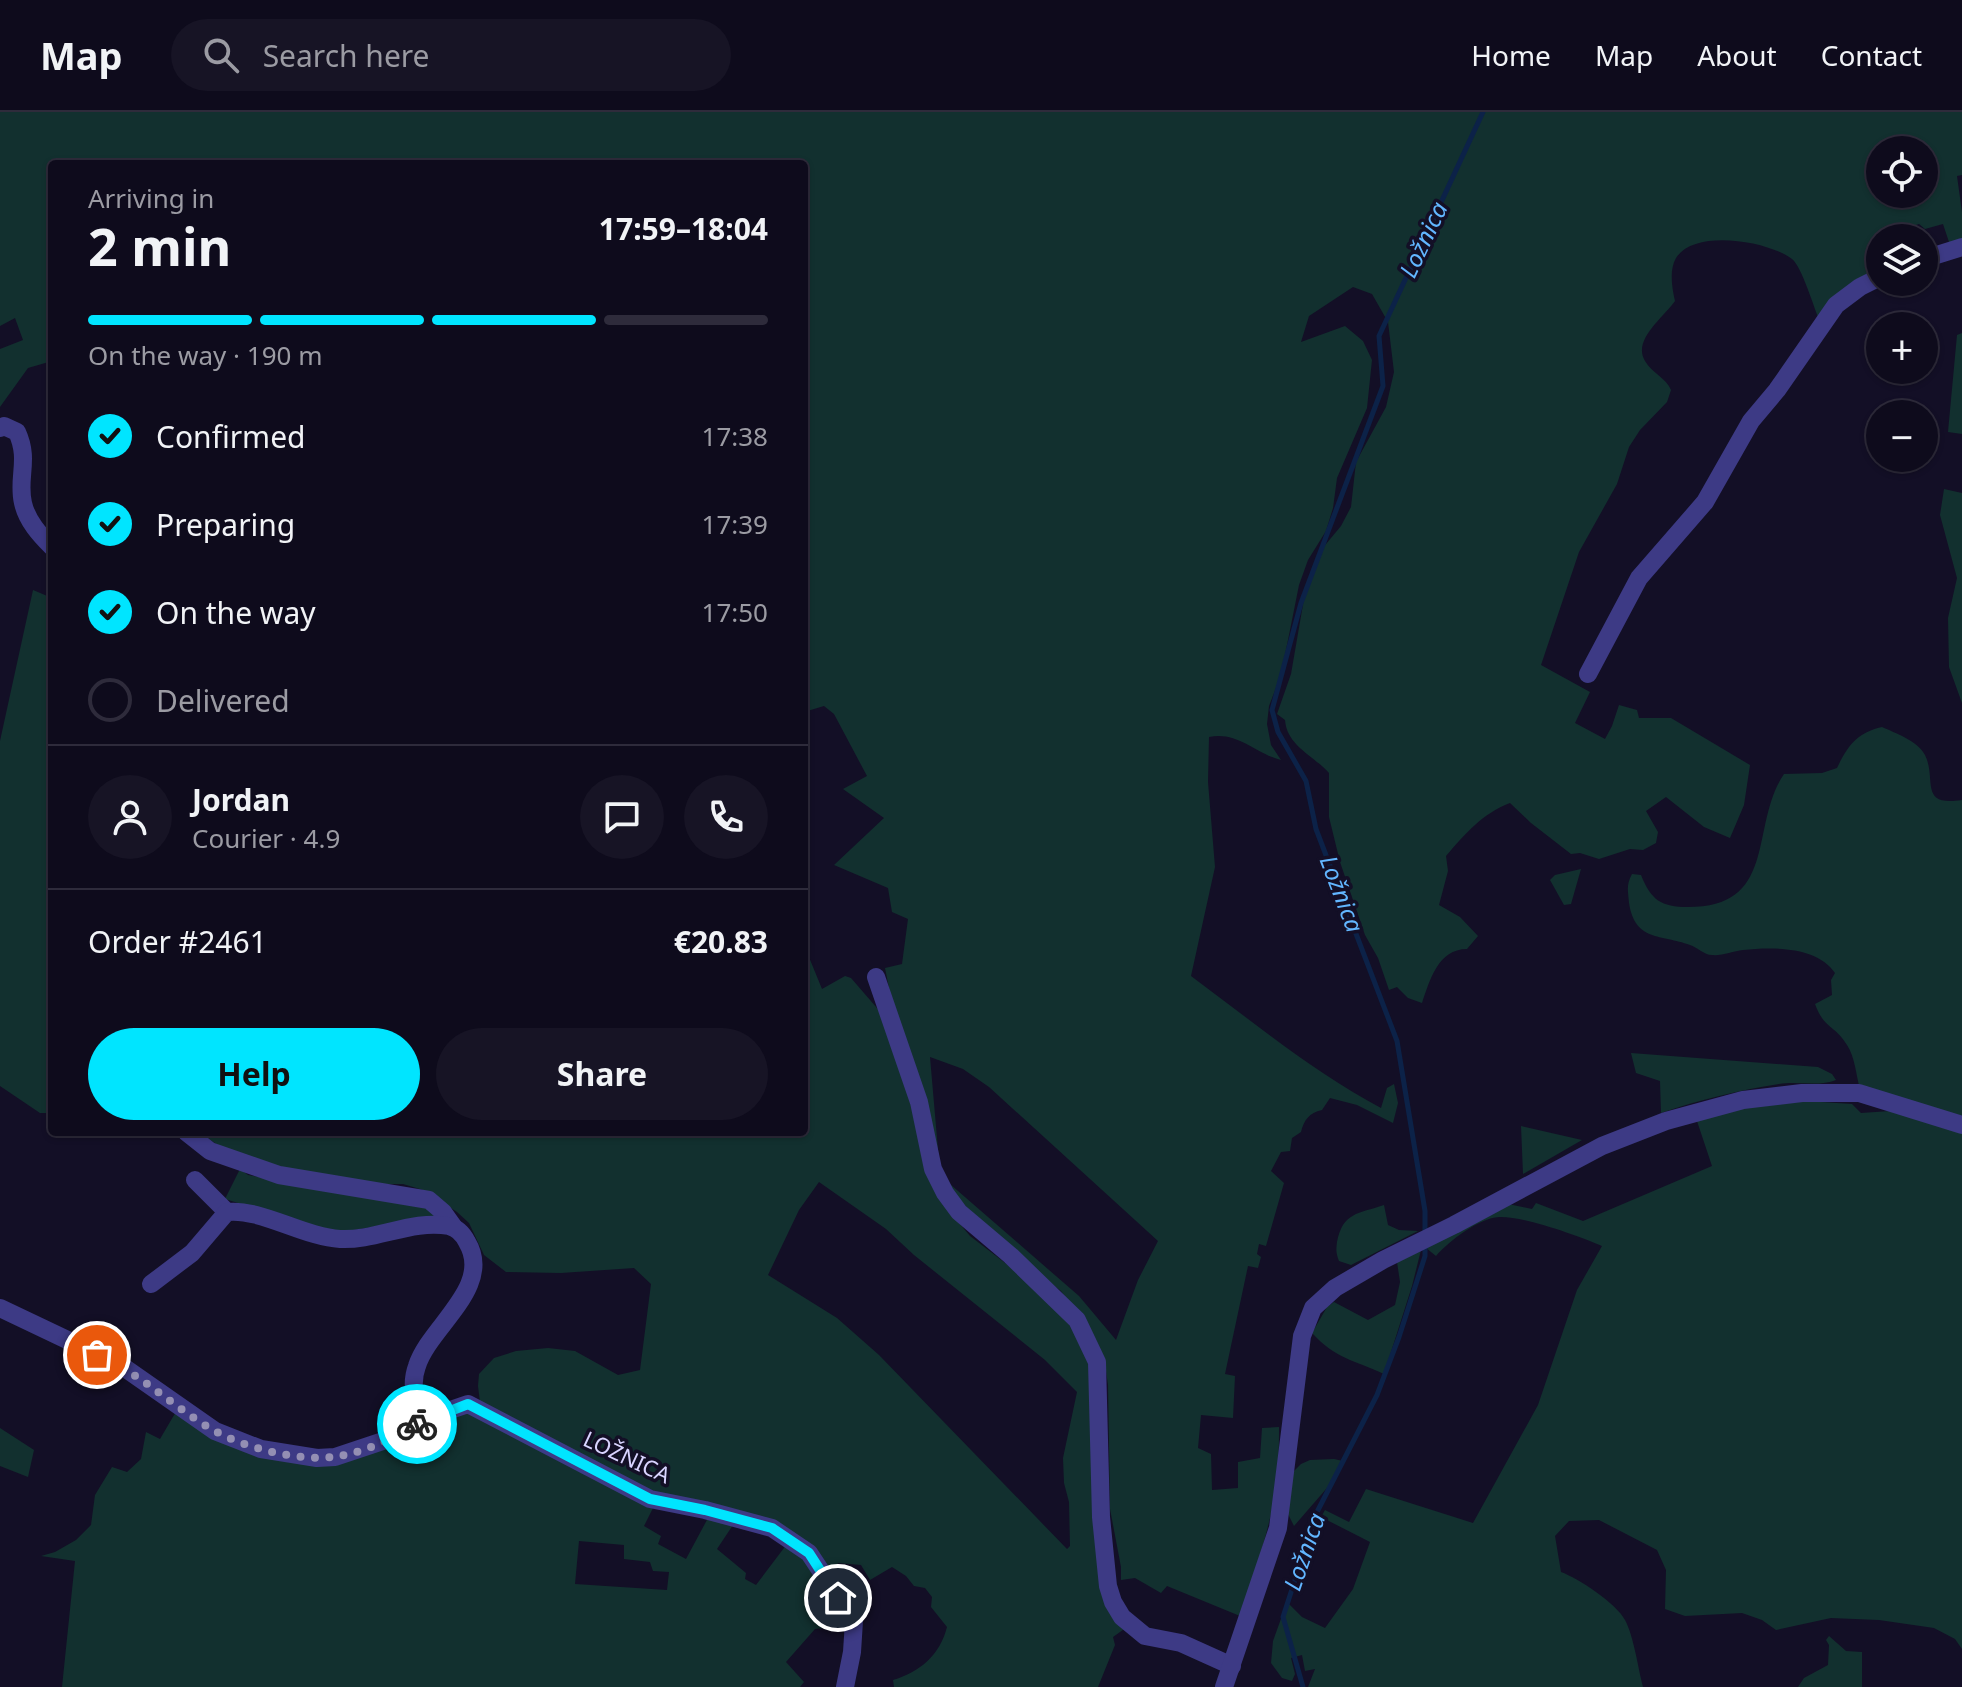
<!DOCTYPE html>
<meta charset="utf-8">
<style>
:root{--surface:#0e0b1c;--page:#171425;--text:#f1f3f6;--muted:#9b9ba3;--line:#2e2b3b;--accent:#00e5ff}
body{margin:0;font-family:"Noto Sans",sans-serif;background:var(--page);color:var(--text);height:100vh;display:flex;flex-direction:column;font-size:30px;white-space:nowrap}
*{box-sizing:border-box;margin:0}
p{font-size:26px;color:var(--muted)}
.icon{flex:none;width:44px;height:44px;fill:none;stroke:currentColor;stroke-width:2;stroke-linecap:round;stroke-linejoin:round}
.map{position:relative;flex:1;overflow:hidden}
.drawer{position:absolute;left:48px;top:48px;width:760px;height:976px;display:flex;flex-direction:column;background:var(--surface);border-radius:8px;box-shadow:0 2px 6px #0004,0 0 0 2px var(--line)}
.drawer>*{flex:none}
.controls{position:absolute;left:1866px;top:24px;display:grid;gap:16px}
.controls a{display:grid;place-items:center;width:72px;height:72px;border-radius:50%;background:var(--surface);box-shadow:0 2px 6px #0004,0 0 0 2px var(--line);font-size:40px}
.pin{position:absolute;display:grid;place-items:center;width:68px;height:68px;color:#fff;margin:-34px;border:4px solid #fff;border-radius:50%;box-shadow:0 2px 8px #0007}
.courier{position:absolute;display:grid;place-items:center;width:80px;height:80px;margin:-40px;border:6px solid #00e5ff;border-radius:50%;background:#fff;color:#222;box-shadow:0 2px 10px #0007}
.headline em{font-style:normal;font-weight:700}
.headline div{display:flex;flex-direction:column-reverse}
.headline{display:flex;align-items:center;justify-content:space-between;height:136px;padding:0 40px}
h1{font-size:52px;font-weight:700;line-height:60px}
.bar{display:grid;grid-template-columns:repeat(4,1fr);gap:12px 8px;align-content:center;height:96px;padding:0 40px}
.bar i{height:10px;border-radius:6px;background:var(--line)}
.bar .current{background:var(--accent)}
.bar p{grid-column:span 4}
.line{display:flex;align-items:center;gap:20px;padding:0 40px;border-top:2px solid var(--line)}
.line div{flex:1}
.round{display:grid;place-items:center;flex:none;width:84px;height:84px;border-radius:42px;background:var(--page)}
ol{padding:0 40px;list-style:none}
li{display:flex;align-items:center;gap:24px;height:88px}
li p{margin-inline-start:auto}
li .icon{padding:8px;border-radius:50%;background:var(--accent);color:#111;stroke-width:4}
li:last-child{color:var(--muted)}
li i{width:44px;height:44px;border:4px solid var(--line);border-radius:50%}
.button{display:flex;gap:16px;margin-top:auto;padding:16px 40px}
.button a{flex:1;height:92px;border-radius:48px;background:var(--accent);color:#111;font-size:32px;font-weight:700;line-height:92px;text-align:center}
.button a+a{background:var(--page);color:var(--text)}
header{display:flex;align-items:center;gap:48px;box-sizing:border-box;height:112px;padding:0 40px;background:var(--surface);border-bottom:2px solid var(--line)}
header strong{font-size:38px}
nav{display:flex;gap:44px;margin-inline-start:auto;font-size:28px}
.search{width:560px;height:72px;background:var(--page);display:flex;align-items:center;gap:20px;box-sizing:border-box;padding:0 28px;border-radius:44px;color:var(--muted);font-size:30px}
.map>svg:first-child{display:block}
.green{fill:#12302f;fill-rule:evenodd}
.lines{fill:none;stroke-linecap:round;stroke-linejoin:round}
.stream{stroke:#0c2248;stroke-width:5}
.minor{stroke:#3d3a85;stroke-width:18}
.done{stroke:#948fb3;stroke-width:8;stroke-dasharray:0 14.4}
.route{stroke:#00e5ff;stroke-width:10}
.labels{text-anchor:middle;stroke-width:7;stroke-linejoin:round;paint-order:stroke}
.street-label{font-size:22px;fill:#d9d4ff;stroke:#130f26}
.water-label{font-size:24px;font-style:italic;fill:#62b6ff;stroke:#130f26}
</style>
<header>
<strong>Map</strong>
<div class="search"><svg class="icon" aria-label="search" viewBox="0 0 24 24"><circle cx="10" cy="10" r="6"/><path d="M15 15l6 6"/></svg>Search here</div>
<nav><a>Home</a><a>Map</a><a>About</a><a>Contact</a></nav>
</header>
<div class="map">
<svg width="1962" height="1575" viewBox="0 0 1962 1575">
<rect width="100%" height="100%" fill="#130f26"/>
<g class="green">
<path d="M0 0H1962V63L1957 64 1962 100V131L1950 133 1943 112 1925 117 1919 112 1901 118 1902 126H1880V161L1820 210C1814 196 1802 155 1792 147 1769 129 1694 116 1676 146 1669 158 1672 176 1675 189 1664 205 1632 228 1645 249 1652 261 1666 266 1671 278L1667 290 1640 318 1629 335 1617 372 1579 440 1541 553 1590 580 1575 611 1605 627 1612 614 1619 593 1637 598 1639 606H1671L1750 653 1744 693 1730 726 1704 715 1666 685 1646 699 1658 720 1656 731 1643 738 1630 737 1599 747 1580 741 1571 742 1531 711 1510 691C1483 701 1465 722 1446 744L1448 759 1439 793 1460 805 1478 824 1467 837C1438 837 1430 868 1422 891L1408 886 1397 875 1389 878 1378 846 1365 823 1340 750 1329 705V661C1313 643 1287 634 1285 608L1277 602 1291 562 1306 475 1321 438 1341 414 1351 395 1356 350 1386 295 1394 260 1388 210 1372 182 1353 175 1309 204 1301 230 1345 214 1363 229 1372 248 1367 296 1337 366 1333 396 1326 419 1308 448 1299 473 1281 563 1269 594 1267 612 1271 633 1281 648C1256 642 1238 619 1209 625L1208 670 1215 755 1191 864C1253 910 1314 960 1381 996L1387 976 1394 972 1398 991 1393 1011 1357 993 1330 986 1322 998C1309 1001 1304 1008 1301 1020L1292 1026 1290 1039 1281 1040 1271 1059 1284 1071 1266 1134 1259 1132 1257 1142 1261 1145 1258 1156 1248 1154 1225 1262 1235 1264 1233 1306 1201 1303 1198 1336 1211 1342 1212 1378 1238 1376V1350L1260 1346 1262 1316 1279 1315C1279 1332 1279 1349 1277 1365 1272 1413 1255 1459 1240 1504L1167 1474 1161 1481 1135 1466 1121 1468V1455L1110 1397 1108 1273 1104 1245 1061 1179 1040 1163 946 1076 891 886 885 856 902 852 908 807 892 800 888 776 834 753 884 706 843 677 867 664 834 602 824 594 804 600V52H52V249L28 256 0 295V237L23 228 15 206 0 214ZM1880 38H1924V82H1880ZM930 945 963 957 989 975 1158 1129 1138 1168 1116 1228 1079 1184 943 1066 939 1049Z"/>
<path d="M1962 221V322L1948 320 1957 223Z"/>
<path d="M1944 377 1962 381V591L1949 555 1948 506 1957 466 1940 403Z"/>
<path d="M33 478 52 486V1001H40L0 974V629Z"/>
<path d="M1882 615C1895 621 1918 629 1925 643 1937 667 1918 695 1962 688V1004L1860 977C1856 963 1855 945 1847 933 1835 913 1824 917 1815 892L1832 883 1831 868 1835 861C1817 834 1772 835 1743 838 1733 839 1722 844 1712 843 1704 843 1697 835 1690 833 1661 822 1635 830 1629 791 1628 779 1626 773 1632 762L1641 763C1651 788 1661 795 1688 795 1779 795 1749 713 1784 662L1822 661 1837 656C1848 633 1857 621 1882 615Z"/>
<path d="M1581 757 1571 792 1564 793 1550 768 1555 763Z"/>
<path d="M804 833 822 877 845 864 851 866 883 903 943 1092 970 1124 1060 1193 1093 1247 1096 1389 1127 1515 1113 1525 1115 1533 1098 1575H894L893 1568C920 1560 940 1543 947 1515L931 1495 932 1485 925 1476 914 1474 906 1464 892 1455 870 1468 861 1453 838 1451 833 1476 807 1433 665 1385 480 1290 478 1274 479 1262 494 1246 516 1239 548 1236 575 1239 618 1263 640 1258 651 1172 634 1156 561 1161 506 1160 484 1143 469 1111 457 1100 423 1078 403 1072H370L249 1049 225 1038 199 1020H804ZM819 1070 886 1117 914 1143 1045 1248 1077 1280 1063 1346 1064 1371 1069 1390 1070 1434 1067 1437 879 1243 837 1206 768 1163 799 1098Z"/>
<path d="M1631 941 1818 955 1832 962 1836 968C1820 975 1797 969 1779 972 1739 978 1699 988 1661 1001L1660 969 1636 961Z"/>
<path d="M1806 989 1852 992 1861 1001 1890 999 1962 1021V1537L1955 1527 1934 1516 1879 1508 1831 1506 1776 1518 1762 1508 1742 1501 1685 1504 1665 1497 1666 1458 1657 1438 1599 1408 1569 1409 1555 1424 1561 1460C1578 1466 1617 1492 1625 1508 1634 1525 1638 1556 1643 1575H1308L1315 1557 1305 1559 1302 1543 1291 1546 1295 1562 1292 1569 1282 1566 1271 1551 1273 1529 1287 1490 1302 1505 1325 1516 1353 1477 1370 1430 1321 1405 1325 1398 1349 1410 1366 1377 1473 1411 1538 1293 1577 1178 1602 1134C1578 1124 1524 1104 1499 1105 1479 1106 1449 1129 1436 1144L1426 1136 1508 1092 1532 1097 1536 1091 1583 1109 1712 1054 1697 1009 1744 996Z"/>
<path d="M1521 1014 1582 1028 1523 1062Z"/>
<path d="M240 1057 248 1063 434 1097 436 1105 335 1121 225 1087Z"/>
<path d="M1384 1093 1388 1113 1399 1118 1418 1119 1351 1153 1339 1149C1336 1141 1336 1138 1337 1130 1343 1100 1358 1102 1384 1093Z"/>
<path d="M1421 1138 1412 1174 1384 1262C1354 1248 1336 1247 1312 1221L1327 1195 1334 1190 1368 1208 1395 1193 1400 1170 1397 1150Z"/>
<path d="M471 1296 654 1394 644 1414 661 1424 658 1432 686 1447 708 1406 735 1410 717 1437 746 1461 745 1467 756 1473 787 1432C813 1448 825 1478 835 1506L824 1516 815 1517 786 1550 804 1570 800 1575H62L75 1449 41 1444 55 1440 76 1428 91 1413 95 1383 112 1355 127 1360 141 1347 146 1320 160 1327 177 1298 298 1349ZM579 1429 624 1433V1447L650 1450 653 1459 669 1460 667 1478 575 1472Z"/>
<path d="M0 1316 34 1338 28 1365 0 1354Z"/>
<path d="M1334 1347 1343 1349 1333 1369 1294 1414 1288 1402 1293 1360 1301 1352 1310 1348Z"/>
<path d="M1829 1524 1846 1539 1862 1540V1575H1798L1804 1566 1828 1553 1829 1533 1826 1528Z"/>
</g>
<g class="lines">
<g class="stream">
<path d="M1425 1122V1099L1397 929 1316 717 1306 669 1278 620 1272 598 1301 491 1383 274 1379 224 1483 0"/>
<path d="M1303 1575 1283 1505 1317 1400 1377 1283 1399 1225 1425 1144V1132"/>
</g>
<g class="minor">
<path d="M1924 147 1962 135"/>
<path d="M0 316 4 314 17 320C30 348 17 366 23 391 27 409 40 423 52 435"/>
<path d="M1588 562 1639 466 1705 390 1751 309 1777 278 1836 193 1860 175 1880 165"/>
<path d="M876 865 919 990 933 1057 945 1081 959 1100 1011 1144 1077 1208 1097 1250 1101 1405 1108 1474 1113 1490 1122 1505 1145 1524 1181 1531 1232 1554"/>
<path d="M186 1020 210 1039 279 1063 429 1088 443 1100 453 1114"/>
<path d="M195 1068 227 1100"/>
<path d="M151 1172 192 1141 227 1100C260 1096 304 1125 340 1127 375 1129 413 1107 449 1114 457 1116 463 1122 467 1130 494 1175 429 1215 417 1254 410 1273 415 1289 424 1307"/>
<path d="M0 1196 122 1254 215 1319 261 1337 317 1346 335 1345 398 1324 424 1307 468 1292 650 1387 705 1398 772 1416 809 1441 854 1509 852 1540 845 1575"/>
<path d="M1224 1575 1278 1416 1302 1224 1313 1196 1335 1176 1383 1148 1454 1113 1602 1034 1666 1009 1743 988 1802 981H1859L1962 1013"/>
</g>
</g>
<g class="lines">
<path class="done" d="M97 1243C144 1263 172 1295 215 1319 245 1336 298 1349 332 1345 361 1342 393 1327 417 1312"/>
<path class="route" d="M417 1312 468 1292 650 1387 705 1398 772 1416 809 1441 838 1486"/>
</g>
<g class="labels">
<g class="street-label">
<text transform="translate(627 1345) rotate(25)" y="8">LOŽNICA</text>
</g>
<g class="water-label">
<text transform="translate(1424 128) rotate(-65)" y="8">Ložnica</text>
<text transform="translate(1341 782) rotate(69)" y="8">Ložnica</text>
<text transform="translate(1305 1440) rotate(-71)" y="8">Ložnica</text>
</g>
</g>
</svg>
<div class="controls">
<a><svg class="icon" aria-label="locate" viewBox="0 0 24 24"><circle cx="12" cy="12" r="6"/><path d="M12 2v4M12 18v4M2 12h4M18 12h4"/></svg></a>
<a><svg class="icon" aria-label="layers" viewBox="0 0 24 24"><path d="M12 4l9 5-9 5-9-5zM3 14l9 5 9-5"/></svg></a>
<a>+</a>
<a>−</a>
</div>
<div class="pin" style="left:97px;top:1243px;background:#ea580c"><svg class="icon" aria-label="bag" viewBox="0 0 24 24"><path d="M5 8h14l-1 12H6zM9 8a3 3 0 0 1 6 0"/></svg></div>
<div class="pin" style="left:838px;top:1486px;background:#1f2937"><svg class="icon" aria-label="home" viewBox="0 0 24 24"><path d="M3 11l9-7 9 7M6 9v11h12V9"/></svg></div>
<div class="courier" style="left:417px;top:1312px"><svg class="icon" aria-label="bike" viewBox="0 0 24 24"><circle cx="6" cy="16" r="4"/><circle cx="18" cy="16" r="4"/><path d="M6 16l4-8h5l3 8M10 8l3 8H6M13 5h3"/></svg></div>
<section class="drawer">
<div class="headline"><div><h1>2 min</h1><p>Arriving in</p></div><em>17:59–18:04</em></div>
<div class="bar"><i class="current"></i><i class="current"></i><i class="current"></i><i></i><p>On the way · 190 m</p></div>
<ol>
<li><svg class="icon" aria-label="check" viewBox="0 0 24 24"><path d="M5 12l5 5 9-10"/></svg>Confirmed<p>17:38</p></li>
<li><svg class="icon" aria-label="check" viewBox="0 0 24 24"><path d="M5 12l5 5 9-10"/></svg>Preparing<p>17:39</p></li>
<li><svg class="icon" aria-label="check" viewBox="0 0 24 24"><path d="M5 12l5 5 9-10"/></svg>On the way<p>17:50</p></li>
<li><i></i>Delivered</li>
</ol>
<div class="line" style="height:144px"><a class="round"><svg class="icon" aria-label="person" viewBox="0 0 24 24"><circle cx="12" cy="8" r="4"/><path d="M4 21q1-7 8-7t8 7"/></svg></a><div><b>Jordan</b><p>Courier · 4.9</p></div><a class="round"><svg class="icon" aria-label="chat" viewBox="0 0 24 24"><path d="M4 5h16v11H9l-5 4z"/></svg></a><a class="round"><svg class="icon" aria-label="phone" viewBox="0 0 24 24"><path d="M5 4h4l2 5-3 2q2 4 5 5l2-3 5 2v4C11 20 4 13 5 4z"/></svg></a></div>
<div class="line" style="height:104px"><div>Order #2461</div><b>€20.83</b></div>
<div class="button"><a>Help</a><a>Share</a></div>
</section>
</div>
